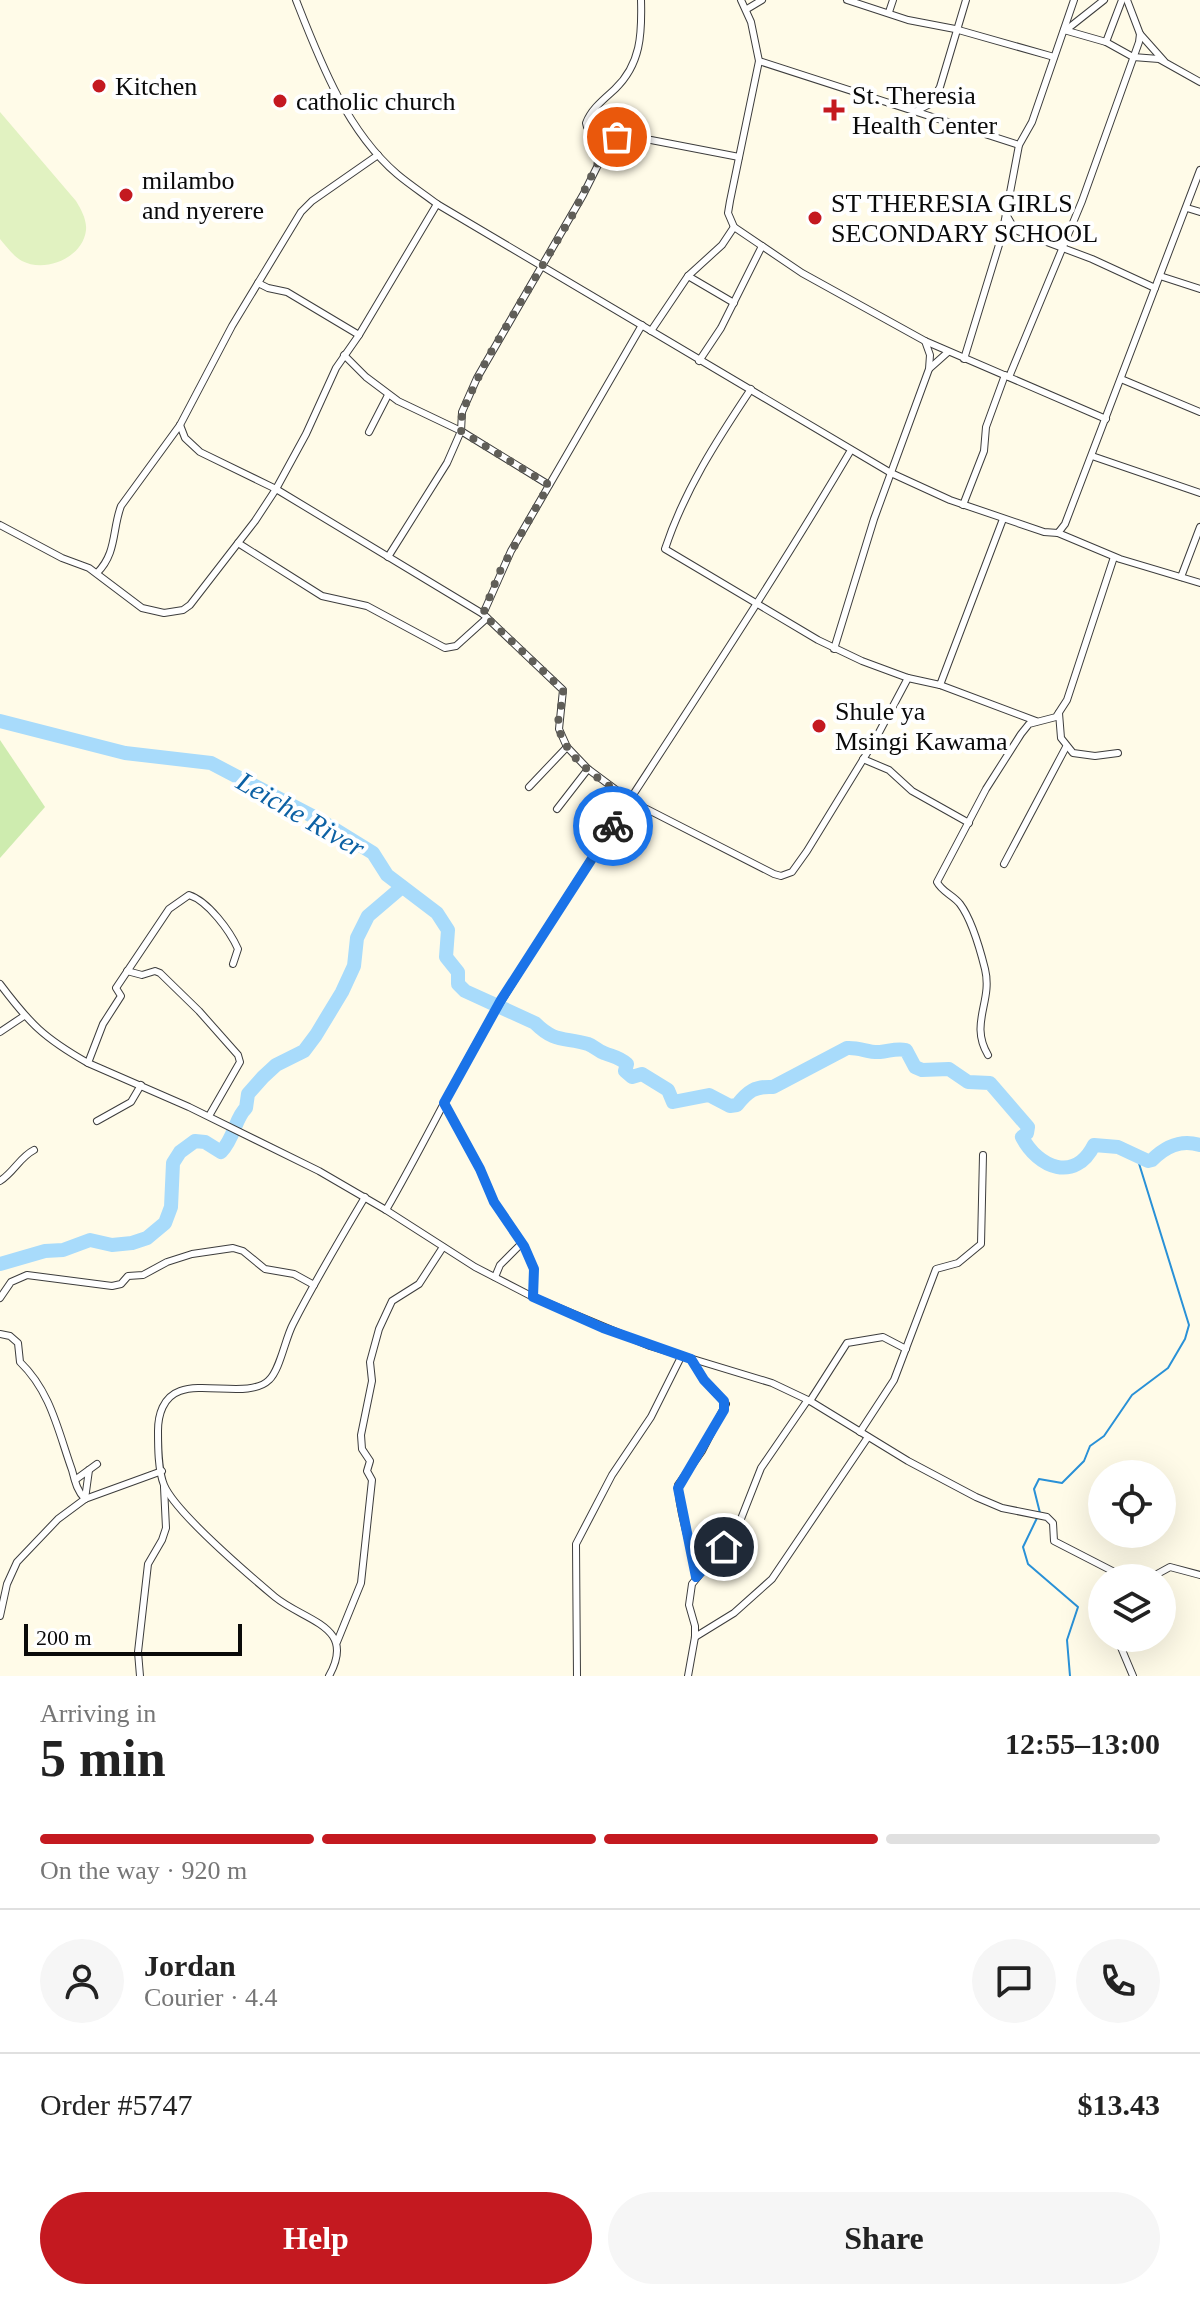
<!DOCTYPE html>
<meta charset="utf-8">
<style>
:root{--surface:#fff;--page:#f6f6f6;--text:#222;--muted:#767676;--line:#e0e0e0;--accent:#c41920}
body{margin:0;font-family:"Times New Roman",serif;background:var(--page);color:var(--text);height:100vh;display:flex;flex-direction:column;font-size:30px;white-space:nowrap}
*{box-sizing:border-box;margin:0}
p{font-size:26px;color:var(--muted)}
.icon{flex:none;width:44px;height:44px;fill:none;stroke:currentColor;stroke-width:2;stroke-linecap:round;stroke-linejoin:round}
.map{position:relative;height:1676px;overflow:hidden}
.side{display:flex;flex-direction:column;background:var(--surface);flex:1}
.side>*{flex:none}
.controls{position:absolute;left:1088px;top:1460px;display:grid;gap:16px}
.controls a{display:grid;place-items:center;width:88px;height:88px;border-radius:50%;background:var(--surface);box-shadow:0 8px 32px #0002;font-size:40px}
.scale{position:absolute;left:24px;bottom:20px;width:218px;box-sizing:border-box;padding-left:8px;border:4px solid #0a0a0a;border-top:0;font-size:22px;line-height:28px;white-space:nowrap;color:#0a0a0a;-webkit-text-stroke:6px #fff;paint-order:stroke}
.pin{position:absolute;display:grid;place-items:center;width:68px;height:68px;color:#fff;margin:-34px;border:4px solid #fff;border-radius:50%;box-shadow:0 2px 8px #0007}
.courier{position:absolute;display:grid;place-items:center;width:80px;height:80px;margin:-40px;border:6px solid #1a73e8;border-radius:50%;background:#fff;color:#222;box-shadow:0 2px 10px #0007}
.overview em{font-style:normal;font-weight:700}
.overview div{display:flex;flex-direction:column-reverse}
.overview{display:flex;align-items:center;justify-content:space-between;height:136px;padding:0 40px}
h1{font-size:52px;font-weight:700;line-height:60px}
.bar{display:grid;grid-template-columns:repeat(4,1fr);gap:12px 8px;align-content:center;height:96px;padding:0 40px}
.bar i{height:10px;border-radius:6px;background:var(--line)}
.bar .on{background:var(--accent)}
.bar p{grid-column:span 4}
.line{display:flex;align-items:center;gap:20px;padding:0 40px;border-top:2px solid var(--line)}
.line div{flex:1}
.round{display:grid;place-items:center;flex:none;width:84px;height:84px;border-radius:42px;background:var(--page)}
.cta{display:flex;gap:16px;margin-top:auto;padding:16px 40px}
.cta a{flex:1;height:92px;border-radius:48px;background:var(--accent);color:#fff;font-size:32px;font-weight:700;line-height:92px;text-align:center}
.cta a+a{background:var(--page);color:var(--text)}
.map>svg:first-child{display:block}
.green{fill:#ceecaf}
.pitch{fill:#e1f2c1}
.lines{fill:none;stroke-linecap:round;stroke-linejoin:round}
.stream{stroke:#2991d7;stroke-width:2}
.river{stroke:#a8dbfb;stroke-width:14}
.minor-casing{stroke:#3d3d3d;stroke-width:8}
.minor{stroke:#fff;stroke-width:6}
.done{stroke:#605e58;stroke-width:8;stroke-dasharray:0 14.4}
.route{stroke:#1a73e8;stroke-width:10}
.poi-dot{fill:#c41920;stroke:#fff;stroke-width:3}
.labels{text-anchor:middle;stroke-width:8;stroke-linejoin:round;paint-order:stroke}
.poi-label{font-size:26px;fill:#0a0a0a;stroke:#fff;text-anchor:start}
.water-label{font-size:28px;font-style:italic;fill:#0c61a4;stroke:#fff}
</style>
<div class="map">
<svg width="1200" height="1676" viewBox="0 0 1200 1676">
<rect width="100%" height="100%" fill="#fffbe8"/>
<path class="green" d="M0 740 45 807 0 858Z"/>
<path class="pitch" d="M0 112 76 201C81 209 87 220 86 230 83 258 45 273 22 261 13 256 7 247 0 239Z"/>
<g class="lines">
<g class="stream">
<path d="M1040 1513 1034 1489 1039 1479 1062 1483 1084 1461 1090 1446 1104 1436 1132 1395 1168 1368 1185 1339 1189 1325 1137 1157"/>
<path d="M1037 1518 1023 1547 1028 1564 1078 1607 1067 1640 1070 1676"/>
</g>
<g class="river">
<path d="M0 721 125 753 211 763 318 819 373 853 387 875 437 913 448 930 446 957 458 972V984L465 991 535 1023C555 1043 564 1037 588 1044 594 1046 598 1051 604 1053 614 1057 619 1057 627 1064L625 1071 632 1077 642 1074 668 1090 673 1102 709 1095 730 1106 737 1105C748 1091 755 1086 773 1087L847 1048C859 1047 869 1053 880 1052 890 1051 896 1048 906 1050L915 1067 922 1070 949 1069 968 1082 990 1083 1028 1127 1027 1133 1022 1137C1038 1168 1075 1183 1094 1145L1118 1147 1148 1161 1152 1160C1165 1147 1180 1139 1200 1145"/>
<path d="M0 1264 45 1251 63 1250 90 1240 112 1245 132 1243 147 1238 165 1223 171 1207 173 1163 180 1152 195 1141 205 1142 221 1152C235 1137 235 1118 246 1108L248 1094 263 1077 276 1065 304 1051 316 1035 342 992 354 966 357 938 368 916 402 887"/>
</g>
<g class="minor-casing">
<g id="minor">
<path d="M296 0C320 61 346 130 397 174 410 185 424 194 437 204L891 473 950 500 1044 532 1058 533 1065 524 1200 170"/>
<path d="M741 0 751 22 759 61 730 201 728 213 734 227 802 273 925 341 1106 419"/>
<path d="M847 0 908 20 955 29 1054 57"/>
<path d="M747 9 762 0"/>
<path d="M889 12 893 0"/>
<path d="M1064 30 1106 42 1133 57 1159 59 1200 82"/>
<path d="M1066 30 1104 0"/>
<path d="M1140 34 1164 61"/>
<path d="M1106 42 1122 0"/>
<path d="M759 61 1019 145"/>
<path d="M918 110 930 104 940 87 966 0"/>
<path d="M603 137 651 140 739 157"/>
<path d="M1187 208 1200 212"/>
<path d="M1007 216 1015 230 1092 259 1155 288"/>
<path d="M688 276 734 303"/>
<path d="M1160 276 1200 289"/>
<path d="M258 283 268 288 287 292 359 335"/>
<path d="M651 331 688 276 722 245 734 227"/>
<path d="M344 355 366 377 398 401 461 431 549 485"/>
<path d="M964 359 1002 235 1019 145 1032 122 1074 0"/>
<path d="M699 361 721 328 762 246"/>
<path d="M930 368 948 352"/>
<path d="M1009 377 1082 201 1139 42 1140 34 1127 0"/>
<path d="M1121 379 1200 412"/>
<path d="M751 389C717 440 684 491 665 549L818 640 862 661 908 678 940 685 1036 721"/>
<path d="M180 425 185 438 200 452 276 489 483 614 563 690 559 729 567 747 588 769 631 801 774 874 781 876 792 872 807 851 875 740 908 678"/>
<path d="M369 432 388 395"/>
<path d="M1092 456 1200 493"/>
<path d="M963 505 984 451 986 427 1005 375"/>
<path d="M0 525 62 558 89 568 142 608 164 613 183 610 190 605 255 521 276 489 306 434 336 368 359 335 437 204"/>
<path d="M1058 533 1120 559 1200 583"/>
<path d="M238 543 322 596 367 606 445 648 456 646 487 618"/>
<path d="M388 557 447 463 461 431 462 412 477 378 583 195 604 153 606 141 587 127 586 123C591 109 604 99 615 89 641 64 642 34 641 0"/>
<path d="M97 573C117 553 112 530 121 506L180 425 232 326 301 212 312 201 378 155"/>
<path d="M1181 577 1200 527"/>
<path d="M483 614 511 551 642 325"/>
<path d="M834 649 874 519 929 369 930 355 925 341"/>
<path d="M940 685 1003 519"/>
<path d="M1059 713 1061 738 1073 753 1095 756 1118 753"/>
<path d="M863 759 889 770 912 791 969 823"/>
<path d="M529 787 567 747"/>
<path d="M557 809 588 769"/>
<path d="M1004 864 1066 747"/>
<path d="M127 971 142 975 155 971 160 973 199 1011 238 1055 240 1062 209 1116"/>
<path d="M0 984C30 1024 44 1038 88 1063L189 1107 319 1171 386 1210 475 1267 533 1297 650 1346 772 1383 810 1401 908 1461 976 1497 1002 1508 1047 1517 1053 1523 1054 1541 1126 1578"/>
<path d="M0 1032 24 1016"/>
<path d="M988 1055C969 1023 993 1002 985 969 980 949 972 920 960 904 953 895 942 892 937 882L986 789 1021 734 1029 724 1056 717 1067 700 1114 557"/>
<path d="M88 1063 103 1024 121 996 116 988 169 909 189 895C208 901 230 931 238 949L233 964"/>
<path d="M444 1103 480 1169 494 1202 524 1246 534 1269 533 1297"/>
<path d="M97 1121 131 1102 141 1085"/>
<path d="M0 1181C14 1172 20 1157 34 1150"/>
<path d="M386 1210C426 1141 459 1070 500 1003 615 817 740 638 851 450"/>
<path d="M495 1277 500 1265 522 1243"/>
<path d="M0 1298 11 1282 27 1275 112 1286 121 1284 128 1276 143 1275 167 1262 192 1254 233 1248 243 1251 265 1269 294 1274 314 1285"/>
<path d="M0 1334 10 1336 18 1343 20 1362C51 1392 58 1431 72 1470 75 1481 77 1491 85 1499"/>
<path d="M691 1359 704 1380 726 1404 702 1451 678 1485C679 1516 692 1545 696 1576"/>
<path d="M810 1401 847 1343 883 1337 906 1349"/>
<path d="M860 1432 894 1380 936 1269 958 1263 981 1244 983 1155"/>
<path d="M75 1480 97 1464"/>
<path d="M85 1499 89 1470"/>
<path d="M1150 1578 1170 1567 1200 1575"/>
<path d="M0 1616 7 1584 17 1562 58 1519 85 1499 162 1471"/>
<path d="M695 1637 734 1613 772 1579 868 1437"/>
<path d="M1117 1638 1133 1676"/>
<path d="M337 1642 361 1583 372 1480 367 1471 370 1461 362 1449 361 1435 372 1381 370 1362 379 1329 392 1301 419 1284 443 1247"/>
<path d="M140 1676 138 1652 148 1564 162 1540 166 1528 164 1487"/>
<path d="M329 1676C357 1626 306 1622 275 1597 250 1576 175 1512 164 1485 158 1470 158 1447 158 1431 158 1415 163 1397 180 1391 205 1382 251 1398 269 1380 280 1370 285 1339 293 1324 315 1281 340 1239 365 1197"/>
<path d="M577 1676 576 1544 612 1475 651 1417 681 1357"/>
<path d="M688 1676 695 1637V1626L689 1605 692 1584 737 1529 761 1468 807 1401"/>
</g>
</g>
<use href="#minor" class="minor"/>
</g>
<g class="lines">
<path class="done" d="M613 826 631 801C606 783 566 761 559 728 556 716 564 703 563 690L483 614 499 573 549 485 461 431 462 412 487 359 573 214 606 146 603 137H617"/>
<path class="route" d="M613 826 501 1000 444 1103 480 1169 494 1202 524 1246 534 1269 533 1297 603 1328 691 1359 704 1380 724 1401V1410L678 1488 696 1577 724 1547"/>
</g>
<g class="poi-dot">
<circle cx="99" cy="86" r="8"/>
<circle cx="280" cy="101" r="8"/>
<path d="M830 98h8v8h8v8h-8v8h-8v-8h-8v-8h8z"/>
<circle cx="126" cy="195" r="8"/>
<circle cx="815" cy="218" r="8"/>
<circle cx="819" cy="726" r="8"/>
</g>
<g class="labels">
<g class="poi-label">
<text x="115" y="95">Kitchen</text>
<text x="852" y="104">St. Theresia<tspan x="852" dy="30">Health Center</tspan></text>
<text x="296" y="110">catholic church</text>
<text x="142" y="189">milambo<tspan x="142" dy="30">and nyerere</tspan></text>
<text x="831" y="212">ST THERESIA GIRLS<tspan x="831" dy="30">SECONDARY SCHOOL</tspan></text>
<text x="835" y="720">Shule ya<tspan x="835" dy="30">Msingi Kawama</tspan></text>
</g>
<g class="water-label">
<text transform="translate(301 814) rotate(30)" y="10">Leiche River</text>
</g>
</g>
</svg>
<div class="controls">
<a><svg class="icon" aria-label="locate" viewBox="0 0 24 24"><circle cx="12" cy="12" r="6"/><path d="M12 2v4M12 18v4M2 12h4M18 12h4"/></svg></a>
<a><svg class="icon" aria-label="layers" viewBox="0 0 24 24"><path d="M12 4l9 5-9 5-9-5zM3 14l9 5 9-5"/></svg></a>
</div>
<div class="scale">200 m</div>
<div class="pin" style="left:617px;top:137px;background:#ea580c"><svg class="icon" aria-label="bag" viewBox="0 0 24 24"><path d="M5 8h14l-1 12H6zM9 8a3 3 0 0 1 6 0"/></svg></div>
<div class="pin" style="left:724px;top:1547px;background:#1f2937"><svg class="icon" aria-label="home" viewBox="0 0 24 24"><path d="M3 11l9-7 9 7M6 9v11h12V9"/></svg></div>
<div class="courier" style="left:613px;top:826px"><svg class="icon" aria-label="bike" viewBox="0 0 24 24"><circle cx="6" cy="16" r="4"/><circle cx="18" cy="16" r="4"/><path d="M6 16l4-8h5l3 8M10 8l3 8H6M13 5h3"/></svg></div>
</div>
<section class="side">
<div class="overview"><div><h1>5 min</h1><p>Arriving in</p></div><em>12:55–13:00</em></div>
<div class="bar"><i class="on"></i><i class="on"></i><i class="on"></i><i></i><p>On the way · 920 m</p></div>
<div class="line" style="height:144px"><a class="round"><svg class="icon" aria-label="person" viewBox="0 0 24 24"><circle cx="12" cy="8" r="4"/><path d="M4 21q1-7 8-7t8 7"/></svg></a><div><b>Jordan</b><p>Courier · 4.4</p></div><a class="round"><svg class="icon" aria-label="chat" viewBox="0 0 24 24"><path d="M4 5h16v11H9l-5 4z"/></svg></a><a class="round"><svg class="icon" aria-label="phone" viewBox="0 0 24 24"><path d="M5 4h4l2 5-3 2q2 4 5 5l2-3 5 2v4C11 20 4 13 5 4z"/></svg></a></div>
<div class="line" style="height:104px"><div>Order #5747</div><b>$13.43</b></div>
<div class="cta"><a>Help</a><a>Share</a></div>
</section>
